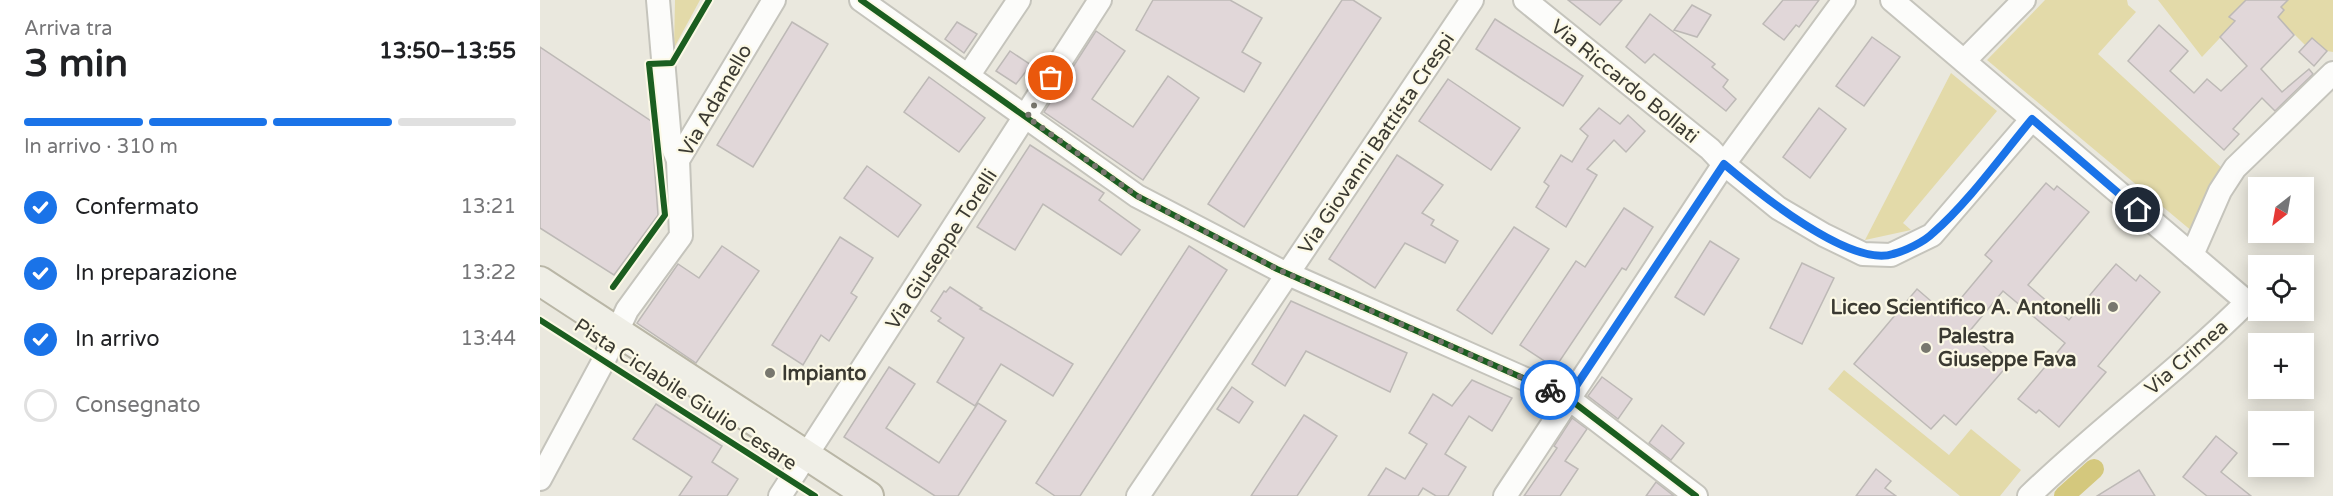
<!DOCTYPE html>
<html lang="it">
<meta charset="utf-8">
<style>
:root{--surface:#fff;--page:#f6f6f6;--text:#202124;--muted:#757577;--line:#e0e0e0;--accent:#1a73e8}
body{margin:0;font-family:"Varela Round",sans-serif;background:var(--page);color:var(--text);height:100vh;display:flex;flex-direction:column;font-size:22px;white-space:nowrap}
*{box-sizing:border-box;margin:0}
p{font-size:20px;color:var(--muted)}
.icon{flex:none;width:33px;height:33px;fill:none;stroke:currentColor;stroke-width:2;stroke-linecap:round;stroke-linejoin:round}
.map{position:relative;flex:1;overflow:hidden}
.side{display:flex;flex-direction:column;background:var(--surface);width:540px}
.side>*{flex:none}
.needle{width:39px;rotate:211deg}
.tools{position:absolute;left:1708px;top:177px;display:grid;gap:12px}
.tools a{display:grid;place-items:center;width:66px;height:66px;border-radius:0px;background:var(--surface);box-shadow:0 3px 15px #0003;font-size:30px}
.pin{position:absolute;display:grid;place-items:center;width:51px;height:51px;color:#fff;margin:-26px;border:3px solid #fff;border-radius:50%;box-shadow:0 2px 6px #0007}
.courier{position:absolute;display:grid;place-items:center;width:60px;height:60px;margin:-30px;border:4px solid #1a73e8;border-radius:50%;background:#fff;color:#222;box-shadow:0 2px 8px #0007}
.head em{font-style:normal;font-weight:700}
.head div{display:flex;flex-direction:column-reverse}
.head{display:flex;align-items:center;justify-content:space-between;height:102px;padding:0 24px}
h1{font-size:39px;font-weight:700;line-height:45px}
.bar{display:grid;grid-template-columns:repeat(4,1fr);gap:9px 6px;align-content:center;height:72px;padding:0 24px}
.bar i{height:8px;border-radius:4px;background:var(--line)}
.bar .current{background:var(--accent)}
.bar p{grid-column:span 4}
ol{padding:0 24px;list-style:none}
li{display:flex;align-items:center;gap:18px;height:66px}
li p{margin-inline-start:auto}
li .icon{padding:6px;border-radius:50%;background:var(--accent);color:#fff;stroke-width:4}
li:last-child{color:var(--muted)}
li i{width:33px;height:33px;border:3px solid var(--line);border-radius:50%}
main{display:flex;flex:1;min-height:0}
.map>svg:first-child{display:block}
.green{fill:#e3daa9}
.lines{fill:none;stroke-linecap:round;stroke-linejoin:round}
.canal{stroke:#d4c87d;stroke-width:20}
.building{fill:#e1d7d9;stroke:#bdb9b6;stroke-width:1.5}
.minor-casing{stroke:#c5c4bc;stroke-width:26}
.major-casing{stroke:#b9b6a6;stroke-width:32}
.minor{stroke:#fcfcfa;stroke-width:22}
.major{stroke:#efeee6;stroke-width:28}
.cycleway-casing{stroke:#fcf9e6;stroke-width:10}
.cycleway{stroke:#1b5e20;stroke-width:6}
.done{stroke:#78776e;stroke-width:6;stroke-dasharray:0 10.8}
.route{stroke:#1a73e8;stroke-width:8}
.poi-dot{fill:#78776e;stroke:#fcf9e6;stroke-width:2}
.labels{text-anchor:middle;stroke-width:4.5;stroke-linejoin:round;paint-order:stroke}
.street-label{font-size:20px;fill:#3b3a32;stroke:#fcf9e6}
.poi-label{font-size:20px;font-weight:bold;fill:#3b3a32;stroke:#fcf9e6;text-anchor:start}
</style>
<main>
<section class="side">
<div class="head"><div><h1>3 min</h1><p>Arriva tra</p></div><em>13:50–13:55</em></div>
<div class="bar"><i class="current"></i><i class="current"></i><i class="current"></i><i></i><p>In arrivo · 310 m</p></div>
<ol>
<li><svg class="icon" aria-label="check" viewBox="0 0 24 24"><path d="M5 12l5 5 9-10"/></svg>Confermato<p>13:21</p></li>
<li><svg class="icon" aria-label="check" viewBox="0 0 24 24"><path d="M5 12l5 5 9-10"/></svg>In preparazione<p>13:22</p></li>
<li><svg class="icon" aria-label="check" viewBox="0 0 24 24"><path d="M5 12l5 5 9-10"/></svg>In arrivo<p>13:44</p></li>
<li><i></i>Consegnato</li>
</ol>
</section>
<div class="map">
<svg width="1793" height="496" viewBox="0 0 1793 496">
<rect width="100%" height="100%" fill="#eae8de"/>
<g class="green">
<path d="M135 0H160L134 48Z"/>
<path d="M1505 0H1587L1588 5 1596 12 1558 54 1683 169 1653 232 1447 60Z"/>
<path d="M1618 0H1793V52L1787 51 1772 38 1765 45 1745 25 1695 22 1662 57Z"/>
<path d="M1411 73 1457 111 1363 223 1371 230 1325 240Z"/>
<path d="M1304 370 1409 455 1431 429 1481 470 1460 496H1420L1288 389Z"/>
</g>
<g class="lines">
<path class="canal" d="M1524 496 1554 469"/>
</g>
<g class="building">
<path d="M613 0H690L722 18 702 52 721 63 704 92 596 30Z"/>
<path d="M802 0H813L841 18 704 227 668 204Z"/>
<path d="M1028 0H1082L1060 25Z"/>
<path d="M1243 0H1279L1259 27 1256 25 1244 40 1223 24Z"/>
<path d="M1706 0H1748L1741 7 1744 10 1738 17 1754 35 1721 69 1742 92 1769 69 1773 74 1735 111 1722 98 1693 129 1699 134 1684 150 1588 61 1619 25 1648 51 1630 71 1654 93 1667 79 1681 91 1707 66 1680 37 1695 21 1689 17Z"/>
<path d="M1152 5 1171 15 1157 37 1134 30Z"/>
<path d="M1110 14 1175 64 1172 67 1188 80 1183 87 1196 99 1186 111 1114 54 1105 63 1086 47Z"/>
<path d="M955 19 1043 76 1023 106 936 49Z"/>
<path d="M252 22 288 44 213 167 177 145Z"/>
<path d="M417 22 437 34 424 53 405 39Z"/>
<path d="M556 31 585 51 552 99 593 127 628 76 659 98 603 180 504 112Z"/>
<path d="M1332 37 1360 57 1324 106 1296 86Z"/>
<path d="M1772 38 1787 51 1774 66 1759 52Z"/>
<path d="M0 47 111 121 118 215 74 275 0 228Z"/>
<path d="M470 51 491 65 476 84 456 71Z"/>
<path d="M389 77 445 118 419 152 364 112Z"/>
<path d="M908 79 980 128 951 170 879 121Z"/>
<path d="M1059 108 1080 124 1088 115 1105 131 1086 152 1074 140 1047 169 1057 175 1026 227 996 207 1009 186 1004 182 1021 155 1032 162 1048 136 1040 129Z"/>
<path d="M1279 108 1306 129 1270 178 1243 157Z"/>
<path d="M490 145 564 193 559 200 600 230 581 255 503 204 475 250 437 227Z"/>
<path d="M857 155 903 185 882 213 894 220 891 225 918 241 905 263 865 243 835 288 789 259Z"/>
<path d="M327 166 381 205 358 237 304 198Z"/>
<path d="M1506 183 1514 190 1517 186 1549 212 1488 285 1529 320 1576 264 1596 281 1600 275 1620 292 1558 366 1566 372 1519 427 1499 410 1496 413 1478 399 1525 343 1463 291 1428 333 1467 366 1416 425 1404 415 1391 429 1314 364 1377 289 1407 315 1452 261 1445 255Z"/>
<path d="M1084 208 1113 227 1086 270 1082 268 1015 368 980 345 1036 261 1045 267Z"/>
<path d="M974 227 1009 249 952 334 917 310Z"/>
<path d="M300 237 333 258 311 293 317 297 289 341 281 335 263 365 232 345Z"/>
<path d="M1170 241 1199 259 1164 315 1135 297Z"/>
<path d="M182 246 219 271 156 363 97 323 138 264 159 278Z"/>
<path d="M649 246 687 270 540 496H515L496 483Z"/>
<path d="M1262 263 1294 278 1262 344 1230 328Z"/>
<path d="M410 287 442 308 440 309 533 364 513 396 461 364 435 406 397 382 424 338 398 321 401 318 391 311 404 291 406 292Z"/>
<path d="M751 301 867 353 850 392 766 351 745 386 712 364Z"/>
<path d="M349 367 375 384 346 428 399 463 438 403 466 421 418 496H395L304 437Z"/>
<path d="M1062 377 1092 399 1078 419 1048 396Z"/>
<path d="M932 380 972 398 952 431 929 416 905 454 926 467 908 496H896L883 488 878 496H828L846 468 865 479 887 444 869 433 893 394 912 406Z"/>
<path d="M692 387 713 402 699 423 677 409Z"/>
<path d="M116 404 182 446 172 462 198 479 187 496H139L152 477 93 439Z"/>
<path d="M764 415 797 436 757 496H711Z"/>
<path d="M1032 418 1047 429 1025 461 1038 469 1020 496H984L1017 448 1014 446Z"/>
<path d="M1122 425 1144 443 1131 460 1109 443Z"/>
<path d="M1676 436 1697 453 1681 472 1711 496H1667L1643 477Z"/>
<path d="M1336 469 1351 481 1345 488 1356 496H1316Z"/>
<path d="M1599 470 1615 496H1557Z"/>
<path d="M1116 482 1134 496H1106Z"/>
</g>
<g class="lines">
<g class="minor-casing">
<g id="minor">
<path d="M118 0 130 141 138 160"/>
<path d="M321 0 597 196 737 269 1028 398 1156 496"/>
<path d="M985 0 1170 149 1184 164 1238 208 1284 235 1323 254 1351 255 1392 235 1492 119"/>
<path d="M1352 0 1652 255"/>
<path d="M1424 61 1484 0"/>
<path d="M428 76 479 0"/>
<path d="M0 479 64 360 87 310 141 236 138 160 234 0"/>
<path d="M240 496 560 0"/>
<path d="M598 496 932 0"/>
<path d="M965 496 1184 164 1304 0"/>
<path d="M1489 496C1559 428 1638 371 1707 302L1652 255 1680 191 1695 168 1793 73"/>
</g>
</g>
<g class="major-casing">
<path id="major" d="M0 281 329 496"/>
</g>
<use href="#minor" class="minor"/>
<use href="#major" class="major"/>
<g class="cycleway-casing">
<g id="cycleway">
<path d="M321 0 597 196 737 269 1028 398 1156 496"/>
<path d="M73 287 125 215 109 64 132 63 169 0"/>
<path d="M0 320 275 496"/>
</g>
</g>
<use href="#cycleway" class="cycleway"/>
</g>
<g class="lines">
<path class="done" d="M511 78 487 117 597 196 737 269 1010 390"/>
<path class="route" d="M1010 390 1028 398 1184 164C1216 191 1310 268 1353 254 1365 251 1384 242 1393 233 1428 203 1462 155 1492 119L1598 210"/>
</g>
<g class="poi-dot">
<circle cx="1573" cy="307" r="6"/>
<circle cx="1386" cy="348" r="6"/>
<circle cx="230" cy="373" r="6"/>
</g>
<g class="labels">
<g class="street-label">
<text transform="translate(1085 81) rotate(39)" y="7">Via Riccardo Bollati</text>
<text transform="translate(175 100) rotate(-60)" y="7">Via Adamello</text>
<text transform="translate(836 143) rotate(-56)" y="7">Via Giovanni Battista Crespi</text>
<text transform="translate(401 249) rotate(-57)" y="7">Via Giuseppe Torelli</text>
<text transform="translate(1646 357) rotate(-41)" y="7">Via Crimea</text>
<text transform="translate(146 394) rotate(33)" y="7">Pista Ciclabile Giulio Cesare</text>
</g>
<g class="poi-label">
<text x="1561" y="314" text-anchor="end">Liceo Scientifico A. Antonelli</text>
<text x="1398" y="343">Palestra<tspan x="1398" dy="23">Giuseppe Fava</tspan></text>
<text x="242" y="380">Impianto</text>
</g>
</g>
</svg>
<div class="tools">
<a><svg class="needle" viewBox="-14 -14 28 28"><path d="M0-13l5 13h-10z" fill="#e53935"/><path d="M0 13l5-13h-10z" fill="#757577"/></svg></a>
<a><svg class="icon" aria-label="locate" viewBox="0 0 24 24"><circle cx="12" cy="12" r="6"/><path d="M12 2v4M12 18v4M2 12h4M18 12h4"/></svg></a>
<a>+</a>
<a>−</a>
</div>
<div class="pin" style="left:511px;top:78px;background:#ea580c"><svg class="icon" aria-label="bag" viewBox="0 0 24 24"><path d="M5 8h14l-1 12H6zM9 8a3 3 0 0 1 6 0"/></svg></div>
<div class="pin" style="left:1598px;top:210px;background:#1f2937"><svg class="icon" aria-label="home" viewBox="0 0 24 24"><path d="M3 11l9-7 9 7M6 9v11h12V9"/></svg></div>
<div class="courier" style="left:1010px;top:390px"><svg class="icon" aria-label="bike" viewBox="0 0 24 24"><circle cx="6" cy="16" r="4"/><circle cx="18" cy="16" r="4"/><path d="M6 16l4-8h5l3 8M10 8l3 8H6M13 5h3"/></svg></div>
</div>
</main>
